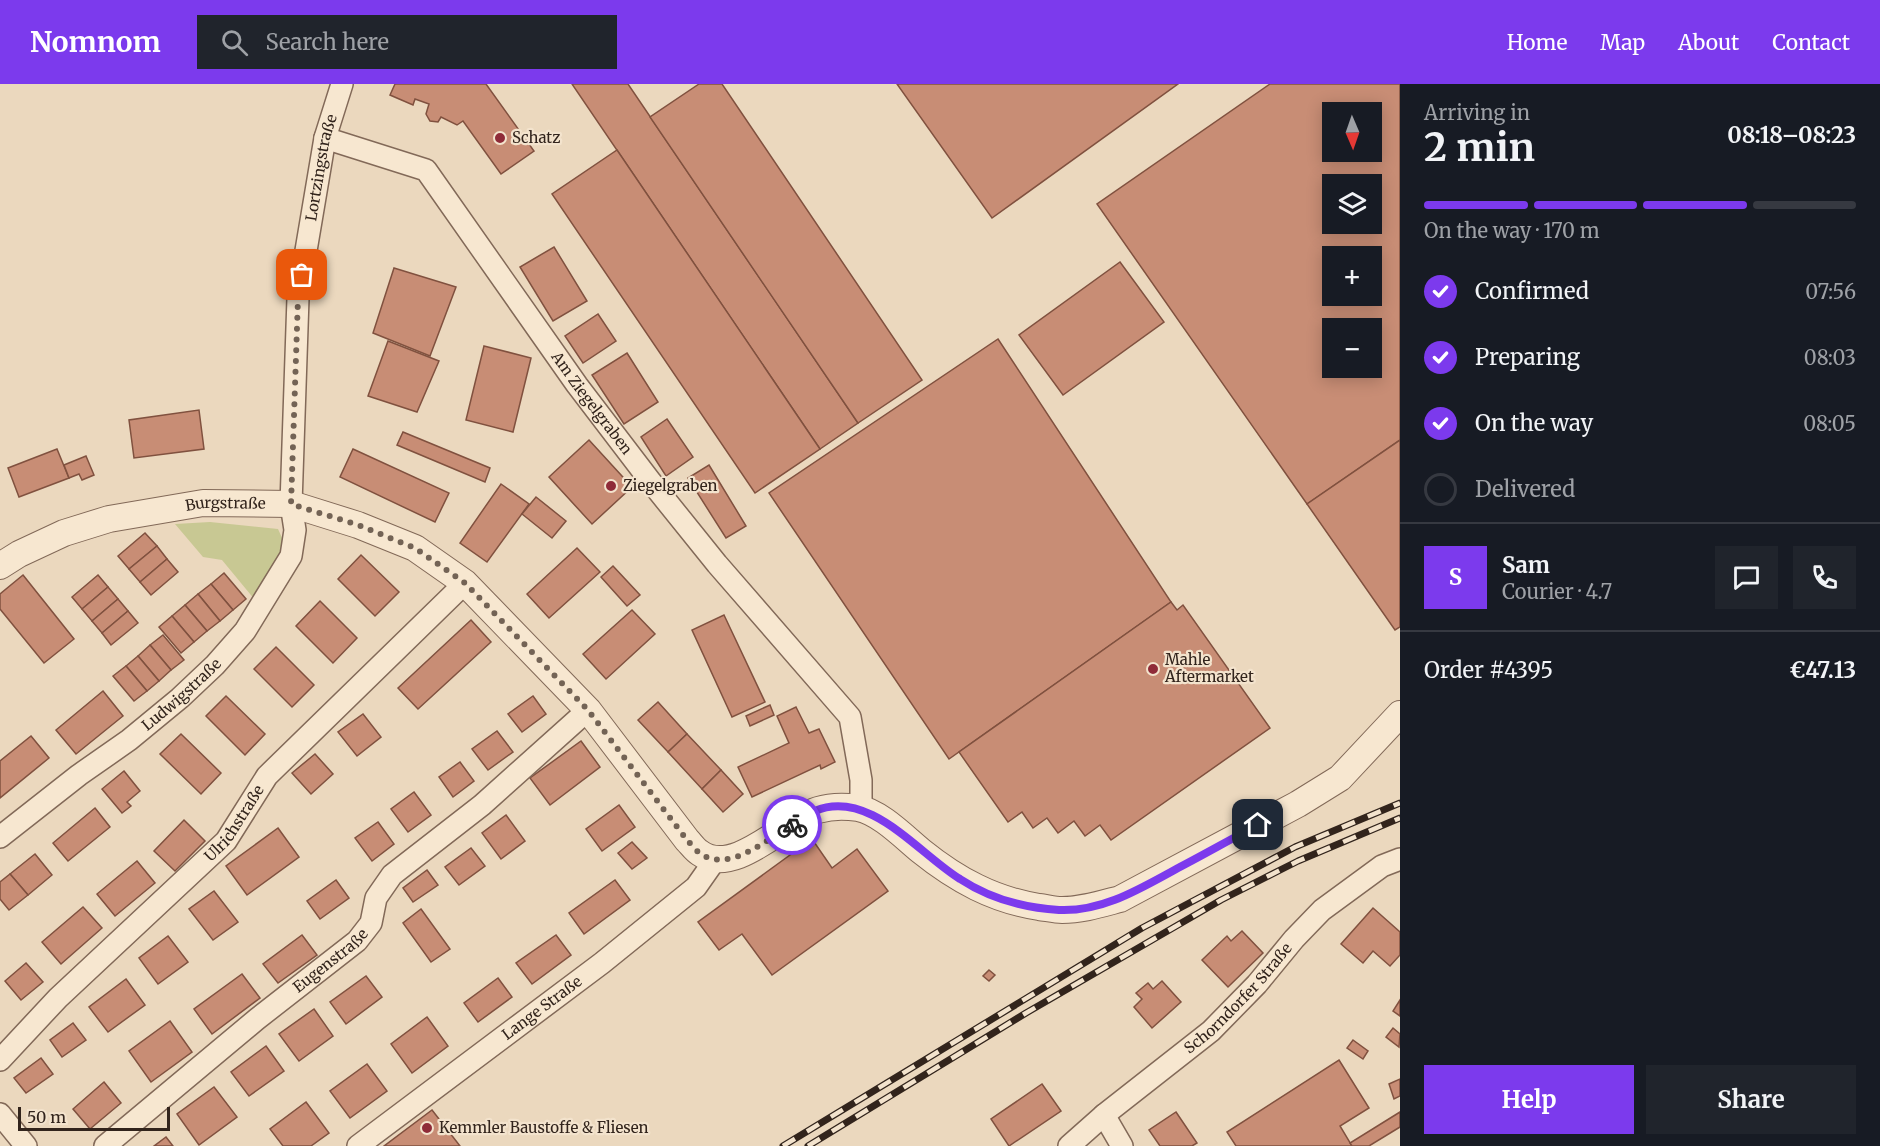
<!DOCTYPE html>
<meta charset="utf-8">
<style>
:root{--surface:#171b24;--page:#20242c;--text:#f1f3f6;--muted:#9ea1a6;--line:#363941;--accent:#7c3aed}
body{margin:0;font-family:Merriweather,serif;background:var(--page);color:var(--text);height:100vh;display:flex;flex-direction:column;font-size:22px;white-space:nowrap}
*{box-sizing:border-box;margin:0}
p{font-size:20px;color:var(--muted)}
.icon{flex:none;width:33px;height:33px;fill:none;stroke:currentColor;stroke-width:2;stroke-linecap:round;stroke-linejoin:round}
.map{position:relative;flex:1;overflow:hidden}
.side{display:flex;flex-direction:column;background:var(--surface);width:480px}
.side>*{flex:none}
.needle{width:39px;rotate:178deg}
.fabs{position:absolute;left:1322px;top:18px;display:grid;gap:12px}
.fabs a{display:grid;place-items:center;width:60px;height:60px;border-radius:0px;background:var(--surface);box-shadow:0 3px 15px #0003;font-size:30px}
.scale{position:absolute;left:18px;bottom:15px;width:152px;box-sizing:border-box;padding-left:6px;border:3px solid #32241c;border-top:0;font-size:16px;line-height:21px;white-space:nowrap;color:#32241c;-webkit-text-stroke:4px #f3e3cd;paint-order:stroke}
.pin{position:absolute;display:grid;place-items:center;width:51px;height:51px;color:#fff;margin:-26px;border-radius:12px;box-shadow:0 3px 9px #0006}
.courier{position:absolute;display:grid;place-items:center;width:60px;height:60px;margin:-30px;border:4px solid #7c3aed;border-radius:50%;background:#fff;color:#222;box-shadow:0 2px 8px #0007}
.summary em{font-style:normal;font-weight:700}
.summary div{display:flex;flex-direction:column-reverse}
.summary{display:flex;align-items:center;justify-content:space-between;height:102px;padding:0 24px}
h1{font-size:39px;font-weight:700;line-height:45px}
.bar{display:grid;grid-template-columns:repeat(4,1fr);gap:9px 6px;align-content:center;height:72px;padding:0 24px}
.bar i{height:8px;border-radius:4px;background:var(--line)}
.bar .current{background:var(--accent)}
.bar p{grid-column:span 4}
.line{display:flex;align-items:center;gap:15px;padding:0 24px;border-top:2px solid var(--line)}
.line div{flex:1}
.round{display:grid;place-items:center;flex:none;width:63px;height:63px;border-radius:0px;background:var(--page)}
ol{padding:0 24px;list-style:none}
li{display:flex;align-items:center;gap:18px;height:66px}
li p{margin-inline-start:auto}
li .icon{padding:6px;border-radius:50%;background:var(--accent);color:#fff;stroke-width:4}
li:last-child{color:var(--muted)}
li i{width:33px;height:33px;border:3px solid var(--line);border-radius:50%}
.primary-button{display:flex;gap:12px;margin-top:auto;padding:12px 24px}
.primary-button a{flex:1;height:69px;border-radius:0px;background:var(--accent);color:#fff;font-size:24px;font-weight:700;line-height:69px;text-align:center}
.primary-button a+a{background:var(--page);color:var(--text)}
header{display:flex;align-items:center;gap:36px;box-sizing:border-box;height:84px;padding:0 30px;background:var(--accent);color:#fff}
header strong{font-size:28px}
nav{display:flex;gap:33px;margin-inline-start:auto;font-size:21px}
.search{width:420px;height:54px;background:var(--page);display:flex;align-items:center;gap:15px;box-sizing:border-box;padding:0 21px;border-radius:0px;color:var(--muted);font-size:22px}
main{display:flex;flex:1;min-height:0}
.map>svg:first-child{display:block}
.green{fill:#c8c893}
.building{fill:#c88d75;stroke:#80513f;stroke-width:1.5;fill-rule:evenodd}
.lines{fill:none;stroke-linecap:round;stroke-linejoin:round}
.minor-casing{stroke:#826958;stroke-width:24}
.tertiary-casing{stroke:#826958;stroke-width:28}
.minor{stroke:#f7e7d0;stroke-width:21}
.tertiary{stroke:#f7e7d0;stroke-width:26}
.rail-casing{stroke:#32241c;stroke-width:7}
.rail{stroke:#f3e3cd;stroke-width:4.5;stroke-dasharray:14;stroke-linecap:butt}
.done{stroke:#736355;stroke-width:6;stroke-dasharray:0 10.8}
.route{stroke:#7c3aed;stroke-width:8}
.poi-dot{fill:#8f2b38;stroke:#f3e3cd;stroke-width:2}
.labels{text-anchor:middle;stroke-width:4.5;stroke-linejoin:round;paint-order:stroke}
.poi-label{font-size:15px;fill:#32241c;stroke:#f3e3cd;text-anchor:start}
.street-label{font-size:15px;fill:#32241c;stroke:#f3e3cd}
</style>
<header>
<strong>Nomnom</strong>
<div class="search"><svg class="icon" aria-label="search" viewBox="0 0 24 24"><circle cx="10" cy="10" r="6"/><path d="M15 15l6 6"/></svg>Search here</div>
<nav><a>Home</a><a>Map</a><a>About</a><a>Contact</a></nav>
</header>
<main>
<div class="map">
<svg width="1400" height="1062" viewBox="0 0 1400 1062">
<rect width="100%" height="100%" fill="#ebd8be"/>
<path class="green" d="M210 438 278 445 283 456V471L255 516 222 476 203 473 175 440Z"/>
<g class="building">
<path d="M395 0H486L534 67 501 90 463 37 457 41 441 33 438 38 430 37 426 30 429 20 415 15 413 21 390 11Z"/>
<path d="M572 0H628L858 339 820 365Z"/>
<path d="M699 0H722L922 296 858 339 650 33Z"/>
<path d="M897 0H1178L992 134Z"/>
<path d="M1270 0H1400V356L1307 420 1097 120ZM1332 28H1371V68H1332ZM1332 100H1371V140H1332ZM1332 172H1371V212H1332ZM1332 244H1371V284H1332Z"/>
<path d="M617 66 820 365 755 409 552 110Z"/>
<path d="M554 163 587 217 553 237 520 183Z"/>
<path d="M1120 178 1164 238 1063 311 1019 251Z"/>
<path d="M394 184 456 203 430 272 373 249Z"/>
<path d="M598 230 616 257 583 279 565 252Z"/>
<path d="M998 255 1171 518 949 675 769 409Z"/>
<path d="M388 257 439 277 417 328 368 312Z"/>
<path d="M484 262 531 274 513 348 466 336Z"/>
<path d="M627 269 658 318 624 340 592 291Z"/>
<path d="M199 326 204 365 134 374 129 336Z"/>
<path d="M667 335 693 373 666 392 641 353Z"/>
<path d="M403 348 490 384 485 398 397 361Z"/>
<path d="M589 356 632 403 592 440 549 393Z"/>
<path d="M1400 356V543L1395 546 1307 420Z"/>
<path d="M57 365 69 394 19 413 8 384Z"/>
<path d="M353 365 449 409 435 438 340 393Z"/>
<path d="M86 372 94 391 82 396 79 390 69 394 64 381Z"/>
<path d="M709 381 746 442 726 454 688 394Z"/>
<path d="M501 400 529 420 487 478 460 459Z"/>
<path d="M536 413 566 437 552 454 522 430Z"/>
<path d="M145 449 157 462 129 485 118 472Z"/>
<path d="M157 462 167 475 140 498 129 485Z"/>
<path d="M577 464 600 488 549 534 527 510Z"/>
<path d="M361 471 399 508 375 532 338 495Z"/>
<path d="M167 475 178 488 151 511 140 498Z"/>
<path d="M613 482 640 511 627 522 601 493Z"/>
<path d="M224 489 246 515 233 526 211 500Z"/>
<path d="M23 491 74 555 44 579 0 525V510Z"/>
<path d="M98 491 108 503 82 525 72 513Z"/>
<path d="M211 500 233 526 220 537 198 510Z"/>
<path d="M108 503 118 515 92 537 82 525Z"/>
<path d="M198 510 220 537 207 547 185 521Z"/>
<path d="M118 515 128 527 102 549 92 537Z"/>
<path d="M320 517 357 554 333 579 296 542Z"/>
<path d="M1171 518 1177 526 1183 521 1270 644 1111 756 1100 741 1085 752 1074 737 1058 749 1047 734 1033 744 1022 728 1008 738 959 668Z"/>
<path d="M185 521 207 547 194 558 172 532Z"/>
<path d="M632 526 655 550 606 595 583 570Z"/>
<path d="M128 527 138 539 111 561 102 549Z"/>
<path d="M724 531 765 618 732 633 692 546Z"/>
<path d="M172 532 194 558 181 569 159 543Z"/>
<path d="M471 536 491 558 418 625 398 604Z"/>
<path d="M163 551 184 576 171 586 150 561Z"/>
<path d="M150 561 171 586 159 597 138 572Z"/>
<path d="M276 563 314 601 292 623 254 585Z"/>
<path d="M138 572 159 597 147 607 126 582Z"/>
<path d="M126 582 147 607 134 617 113 592Z"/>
<path d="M103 607 123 632 76 670 56 646Z"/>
<path d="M226 612 265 650 245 671 206 632Z"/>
<path d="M533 612 546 630 522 648 508 630Z"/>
<path d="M658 618 687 650 668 668 638 636Z"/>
<path d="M770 621 774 631 750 642 746 632Z"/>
<path d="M796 623 809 649 819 645 835 678 821 685 820 681 752 713 738 683 789 659 777 632Z"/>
<path d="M363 630 381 653 357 672 338 648Z"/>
<path d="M497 647 513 668 488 686 472 665Z"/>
<path d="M181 650 221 689 201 710 160 670Z"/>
<path d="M687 650 721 686 702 705 668 668Z"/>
<path d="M31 652 49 674 0 714V677Z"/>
<path d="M581 657 600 683 550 721 530 694Z"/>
<path d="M315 670 333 690 311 710 292 689Z"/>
<path d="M460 678 474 697 453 713 439 693Z"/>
<path d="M721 686 743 710 723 728 702 705Z"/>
<path d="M124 687 140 707 127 718 131 722 122 729 102 705Z"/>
<path d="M414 708 431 731 408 748 391 725Z"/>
<path d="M619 721 635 743 602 767 586 745Z"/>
<path d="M95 724 110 743 68 777 53 759Z"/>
<path d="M506 731 525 757 501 775 482 749Z"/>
<path d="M184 736 205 757 175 787 154 767Z"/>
<path d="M378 738 394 760 372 777 355 754Z"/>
<path d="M278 744 299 773 247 811 226 782Z"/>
<path d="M812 755 832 784 857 765 888 807 772 891 742 850 719 866 698 838Z"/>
<path d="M632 758 647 774 632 785 618 769Z"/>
<path d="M471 764 485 782 459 801 445 783Z"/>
<path d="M35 770 52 791 28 811 10 790Z"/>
<path d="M137 777 155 799 115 832 97 810Z"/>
<path d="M427 786 438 801 413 818 403 804Z"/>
<path d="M10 790 28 811 9 826 0 815V798Z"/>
<path d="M336 796 349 814 320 835 307 817Z"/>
<path d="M615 796 630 816 584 850 569 829Z"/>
<path d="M214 807 238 838 213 856 189 825Z"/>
<path d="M83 823 102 844 61 880 42 858Z"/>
<path d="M1373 824 1400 848V871L1390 882 1373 867 1363 879 1341 860Z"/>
<path d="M421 825 450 865 431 878 403 839Z"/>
<path d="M1242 847 1263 869 1228 903 1202 876 1227 852 1231 857Z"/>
<path d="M302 851 317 871 278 899 263 880Z"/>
<path d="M556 851 571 871 532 900 516 879Z"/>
<path d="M168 852 188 878 158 900 139 874Z"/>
<path d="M26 879 43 898 21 916 5 897Z"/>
<path d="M989 886 995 891 989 897 983 892Z"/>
<path d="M242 890 260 914 212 950 194 925Z"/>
<path d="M366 892 382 913 346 940 330 918Z"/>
<path d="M498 894 512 913 478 938 464 919Z"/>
<path d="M126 895 145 921 108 948 89 923Z"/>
<path d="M1162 897 1181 918 1152 944 1134 923 1142 915 1136 909 1148 899 1153 905Z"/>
<path d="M1400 916V932L1393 927Z"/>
<path d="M314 925 333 952 299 977 279 950Z"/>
<path d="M427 933 448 962 412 989 391 960Z"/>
<path d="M170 937 192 968 151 998 129 967Z"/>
<path d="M73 939 86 956 62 973 50 956Z"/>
<path d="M1393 944 1400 950 1399 963 1386 953Z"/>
<path d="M1353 956 1368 967 1363 975 1347 964Z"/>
<path d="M266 962 284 987 249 1012 231 988Z"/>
<path d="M41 974 53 990 26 1009 14 994Z"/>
<path d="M1339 976 1369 1024 1340 1042 1352 1062H1236L1227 1048Z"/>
<path d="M367 980 387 1007 350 1034 330 1007Z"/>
<path d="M1400 995V1012L1394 1015 1389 1000Z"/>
<path d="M104 998 121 1019 90 1045 73 1025Z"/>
<path d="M1042 1000 1061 1027 1009 1062 991 1035Z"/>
<path d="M214 1003 237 1033 199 1061 177 1030Z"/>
<path d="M306 1018 329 1049 311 1062H283L270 1045Z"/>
<path d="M432 1026 460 1062H384Z"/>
<path d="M1176 1028 1197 1059 1192 1062H1160L1149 1046Z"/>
<path d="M1400 1028V1043L1369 1062H1352L1350 1059Z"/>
<path d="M166 1053 173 1062H154Z"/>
</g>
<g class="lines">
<g class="minor-casing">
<g id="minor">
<path id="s1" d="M325 54 426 86 577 301 651 398 717 480 850 633 861 696V725"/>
<path id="s2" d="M0 753 79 691 129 656 180 614 215 581 245 547 291 472 295 446 291 420 298 214 325 54 342 0"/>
<path id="s3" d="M0 976 58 914 226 757 267 692 465 499"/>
<path d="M0 1030 26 1062"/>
<path d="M1104 1031 1122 1062"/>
<path id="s4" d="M105 1062 257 935 357 857 371 839 376 814 392 791 482 721 588 626"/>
<path id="s5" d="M358 1062 602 879 696 803 715 776"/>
<path id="s6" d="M1069 1062 1104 1031 1211 947 1257 900 1294 855 1322 826 1382 782 1400 775"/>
</g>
</g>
<g class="tertiary-casing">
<g id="tertiary">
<path id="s7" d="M0 482 19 470 64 449 109 435 203 419 291 420 358 441 415 464 465 499 588 626 687 756C691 760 695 766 700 769 734 794 786 736 818 726 831 722 845 722 858 724 880 728 905 754 921 767 957 796 994 816 1039 823 1047 824 1055 826 1062 826 1082 826 1101 820 1120 815L1298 720 1340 694 1400 630"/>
</g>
</g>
<use href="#minor" class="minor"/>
<use href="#tertiary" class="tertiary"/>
<g class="rail-casing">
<g id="rail">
<path d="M783 1062 1142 844 1295 763 1400 719"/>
<path d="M808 1062 1026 929 1221 816 1298 777 1400 734"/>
</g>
</g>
<use href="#rail" class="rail"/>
</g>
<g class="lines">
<path class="done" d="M302 191 298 214 291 420 358 441 415 464 465 499 588 626 687 756C691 760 696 767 701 770 730 789 767 755 792 741"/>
<path class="route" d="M792 741C799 736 807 730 815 727 869 704 919 770 960 795 989 814 1025 824 1059 826 1103 828 1141 804 1178 784 1205 770 1231 755 1258 741"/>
</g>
<g class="poi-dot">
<circle cx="500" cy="54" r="6"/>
<circle cx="611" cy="402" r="6"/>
<circle cx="1153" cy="585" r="6"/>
<circle cx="427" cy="1044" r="6"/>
</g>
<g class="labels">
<g class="poi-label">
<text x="512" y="59">Schatz</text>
<text x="623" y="407">Ziegelgraben</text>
<text x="1165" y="581">Mahle<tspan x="1165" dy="17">Aftermarket</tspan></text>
<text x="439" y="1049">Kemmler Baustoffe &amp; Fliesen</text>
</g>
<g class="street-label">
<text dy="5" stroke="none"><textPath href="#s2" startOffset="800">Lortzingstraße</textPath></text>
<text dy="5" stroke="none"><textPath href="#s1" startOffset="392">Am Ziegelgraben</textPath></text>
<text dy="5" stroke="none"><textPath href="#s7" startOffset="237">Burgstraße</textPath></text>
<text dy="5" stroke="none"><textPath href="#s2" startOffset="231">Ludwigstraße</textPath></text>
<text dy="5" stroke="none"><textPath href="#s3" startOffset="334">Ulrichstraße</textPath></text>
<text dy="5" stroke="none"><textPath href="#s4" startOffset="292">Eugenstraße</textPath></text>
<text dy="5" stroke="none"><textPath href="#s6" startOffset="225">Schorndorfer Straße</textPath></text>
<text dy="5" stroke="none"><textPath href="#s5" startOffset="230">Lange Straße</textPath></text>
</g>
</g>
</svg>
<div class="fabs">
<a><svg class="needle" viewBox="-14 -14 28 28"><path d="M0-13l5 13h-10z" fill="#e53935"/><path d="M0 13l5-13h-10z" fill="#9ea1a6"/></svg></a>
<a><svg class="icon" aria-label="layers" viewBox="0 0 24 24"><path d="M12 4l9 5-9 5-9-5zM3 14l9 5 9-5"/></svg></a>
<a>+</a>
<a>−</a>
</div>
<div class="scale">50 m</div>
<div class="pin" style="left:302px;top:191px;background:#ea580c"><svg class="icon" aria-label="bag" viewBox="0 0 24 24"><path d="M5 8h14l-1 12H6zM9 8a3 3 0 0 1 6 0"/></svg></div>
<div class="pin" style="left:1258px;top:741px;background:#1f2937"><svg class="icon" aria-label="home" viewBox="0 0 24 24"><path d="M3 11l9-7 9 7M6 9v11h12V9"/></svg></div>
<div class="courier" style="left:792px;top:741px"><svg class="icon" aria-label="bike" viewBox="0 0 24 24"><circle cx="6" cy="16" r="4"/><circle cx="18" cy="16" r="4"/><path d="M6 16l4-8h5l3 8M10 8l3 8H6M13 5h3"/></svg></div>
</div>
<section class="side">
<div class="summary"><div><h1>2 min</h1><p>Arriving in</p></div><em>08:18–08:23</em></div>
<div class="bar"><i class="current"></i><i class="current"></i><i class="current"></i><i></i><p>On the way · 170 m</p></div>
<ol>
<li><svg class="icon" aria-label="check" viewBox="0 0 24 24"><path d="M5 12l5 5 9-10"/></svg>Confirmed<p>07:56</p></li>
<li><svg class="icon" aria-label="check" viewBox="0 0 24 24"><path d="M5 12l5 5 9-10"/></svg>Preparing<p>08:03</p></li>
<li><svg class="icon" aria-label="check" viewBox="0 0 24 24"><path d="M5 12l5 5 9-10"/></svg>On the way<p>08:05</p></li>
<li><i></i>Delivered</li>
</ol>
<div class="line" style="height:108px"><b class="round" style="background:var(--accent);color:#fff">S</b><div><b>Sam</b><p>Courier · 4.7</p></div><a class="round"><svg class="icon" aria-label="chat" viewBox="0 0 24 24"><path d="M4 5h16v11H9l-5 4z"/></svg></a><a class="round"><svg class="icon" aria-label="phone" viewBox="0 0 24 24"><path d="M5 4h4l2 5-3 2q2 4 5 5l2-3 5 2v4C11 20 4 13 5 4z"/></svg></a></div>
<div class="line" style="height:78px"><div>Order #4395</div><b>€47.13</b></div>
<div class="primary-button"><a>Help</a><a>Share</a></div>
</section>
</main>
